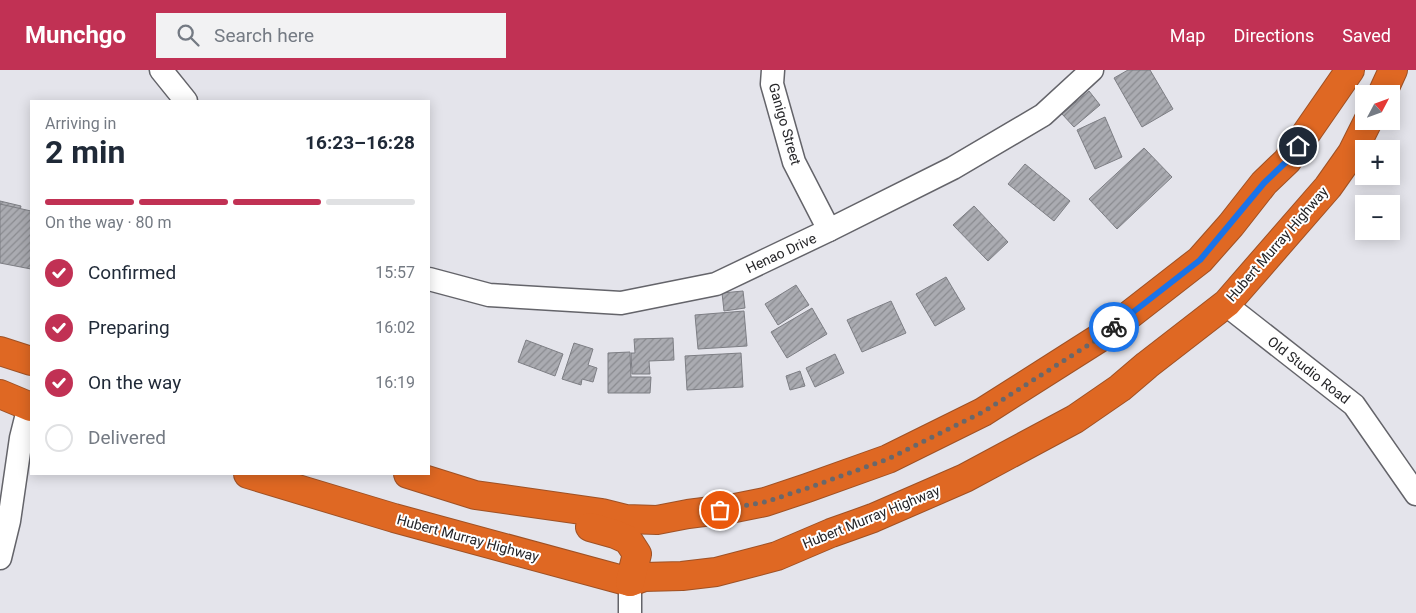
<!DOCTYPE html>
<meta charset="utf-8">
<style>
:root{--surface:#fff;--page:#f2f2f3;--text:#1f2937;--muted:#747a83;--line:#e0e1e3;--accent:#c13154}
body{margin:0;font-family:Roboto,sans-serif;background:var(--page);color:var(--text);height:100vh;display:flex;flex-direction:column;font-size:19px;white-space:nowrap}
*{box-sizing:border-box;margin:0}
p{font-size:16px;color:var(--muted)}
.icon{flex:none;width:28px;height:28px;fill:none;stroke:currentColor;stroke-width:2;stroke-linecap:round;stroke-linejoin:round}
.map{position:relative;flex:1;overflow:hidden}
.details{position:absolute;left:30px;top:30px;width:400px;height:375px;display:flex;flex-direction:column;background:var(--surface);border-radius:0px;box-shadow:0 2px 12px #0003}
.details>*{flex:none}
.needle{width:32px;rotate:49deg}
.controls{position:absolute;left:1355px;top:15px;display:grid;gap:10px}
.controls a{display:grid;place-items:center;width:45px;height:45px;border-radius:0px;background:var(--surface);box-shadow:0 2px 12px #0003;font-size:25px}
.pin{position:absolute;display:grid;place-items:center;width:42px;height:42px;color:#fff;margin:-21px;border:2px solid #fff;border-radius:50%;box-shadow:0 1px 5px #0007}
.courier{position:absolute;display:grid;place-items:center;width:50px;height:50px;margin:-25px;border:4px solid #1a73e8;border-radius:50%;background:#fff;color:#222;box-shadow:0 1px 6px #0007}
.head em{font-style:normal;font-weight:700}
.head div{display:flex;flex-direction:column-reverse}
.head{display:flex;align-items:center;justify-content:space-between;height:85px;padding:0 15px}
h1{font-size:32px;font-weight:700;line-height:38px}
.bar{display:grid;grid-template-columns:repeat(4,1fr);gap:8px 5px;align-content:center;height:60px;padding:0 15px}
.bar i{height:6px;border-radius:4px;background:var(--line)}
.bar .active{background:var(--accent)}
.bar p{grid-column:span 4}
ol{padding:0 15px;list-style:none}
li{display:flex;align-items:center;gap:15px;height:55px}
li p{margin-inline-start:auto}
li .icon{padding:5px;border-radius:50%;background:var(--accent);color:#fff;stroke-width:4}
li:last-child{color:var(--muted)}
li i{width:28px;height:28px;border:2px solid var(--line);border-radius:50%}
header{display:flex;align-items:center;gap:30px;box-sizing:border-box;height:70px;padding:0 25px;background:var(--accent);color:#fff}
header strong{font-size:24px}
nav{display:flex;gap:28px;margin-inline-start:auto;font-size:18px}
.search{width:350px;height:45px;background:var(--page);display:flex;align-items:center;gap:12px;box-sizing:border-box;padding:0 18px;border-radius:0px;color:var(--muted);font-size:19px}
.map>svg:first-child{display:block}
.building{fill:url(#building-hatch);stroke:#7d7e84}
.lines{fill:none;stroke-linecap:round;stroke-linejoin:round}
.street-casing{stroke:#64646a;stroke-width:25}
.highway-casing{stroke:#9e5125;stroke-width:30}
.street{stroke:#fff;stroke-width:22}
.highway{stroke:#df6823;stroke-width:28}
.done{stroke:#68686c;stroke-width:5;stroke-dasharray:0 9}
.route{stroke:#1a73e8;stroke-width:6}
.labels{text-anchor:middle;stroke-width:4;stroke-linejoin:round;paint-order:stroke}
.street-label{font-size:14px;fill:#252528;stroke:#fff}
</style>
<header>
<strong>Munchgo</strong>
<div class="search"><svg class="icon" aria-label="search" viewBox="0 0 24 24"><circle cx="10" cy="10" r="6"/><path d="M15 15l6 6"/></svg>Search here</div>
<nav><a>Map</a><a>Directions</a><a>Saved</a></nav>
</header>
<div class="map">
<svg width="1416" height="543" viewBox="0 0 1416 543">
<defs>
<pattern id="building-hatch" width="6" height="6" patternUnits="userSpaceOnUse" patternTransform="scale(1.25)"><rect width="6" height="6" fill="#aaabb1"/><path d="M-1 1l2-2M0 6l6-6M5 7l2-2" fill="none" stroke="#8a8b90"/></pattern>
</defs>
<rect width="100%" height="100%" fill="#e4e4eb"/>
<g class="building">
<path d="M1128 0H1150L1173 39 1142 57 1114 8Z"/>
<path d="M1089 21 1100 35 1074 57 1062 44Z"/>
<path d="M1105 47 1122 87 1095 99 1077 60Z"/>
<path d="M1144 78 1172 107 1117 159 1089 129Z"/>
<path d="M1025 94 1070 131 1054 151 1008 114Z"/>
<path d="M0 131 21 136 14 167 0 164Z"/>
<path d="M0 134 31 141V199L0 193Z"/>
<path d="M974 136 1008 172 988 191 953 155Z"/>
<path d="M946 207 965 239 935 256 916 224Z"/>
<path d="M796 215 809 235 778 255 765 234Z"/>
<path d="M743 221 745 238 724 241 722 223Z"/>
<path d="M891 231 906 263 862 282 847 250Z"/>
<path d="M812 238 827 264 787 288 771 262Z"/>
<path d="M744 241 747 276 698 279 695 245Z"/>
<path d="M673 268 674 290 649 291 650 304H632L631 283H635L634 269Z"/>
<path d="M526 270 563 284 555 306 518 292Z"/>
<path d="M574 273 593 279 588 295 597 298 593 312 582 309 581 315 562 309Z"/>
<path d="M630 282 631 307H651L650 323H608V283Z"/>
<path d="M741 283 743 317 687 320 685 286Z"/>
<path d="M835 284 844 303 815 317 806 298Z"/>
<path d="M800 301 805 316 790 320 786 306Z"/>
</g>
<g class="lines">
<g class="street-casing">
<g id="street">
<path d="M161 0 186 31"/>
<path d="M773 0 772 14 794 92 829 160"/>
<path d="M429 209 489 225 621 233 716 214 829 160 953 98 1043 45 1092 0"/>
<path d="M1227 233 1234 241 1354 335 1416 424"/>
<path d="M0 488 9 451 21 368 29 336"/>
<path d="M630 543V512"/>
</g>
</g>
<g class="highway-casing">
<g id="highway">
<path d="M1382 24 1393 0"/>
<path d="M0 281 31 291"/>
<path d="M0 324 31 337"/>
<path d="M248 404 394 448 630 512 644 507 682 506 716 502 777 486 831 463 873 448 965 408 1075 349 1120 318 1147 295 1227 233 1328 117 1352 83 1368 51"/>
<path d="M408 404 475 425 602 443 626 449 657 450 688 444 735 438 765 432 807 418 888 389 983 342 1101 267 1200 190 1231 155 1264 113 1287 91 1350 0"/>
<path d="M590 457 615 464 628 470 637 484 630 512"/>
</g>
</g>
<use href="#street" class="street"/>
<use href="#highway" class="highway"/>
</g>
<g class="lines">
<path class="done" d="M720 440 765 432 808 418 888 389 983 342 1101 267 1114 257"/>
<path class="route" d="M1114 257 1200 190 1264 113 1287 91 1298 76"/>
</g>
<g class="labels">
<g class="street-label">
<text transform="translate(785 54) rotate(74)" y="5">Ganigo Street</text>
<text transform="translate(1277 174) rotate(-49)" y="5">Hubert Murray Highway</text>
<text transform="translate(781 183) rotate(-25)" y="5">Henao Drive</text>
<text transform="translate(1309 300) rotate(38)" y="5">Old Studio Road</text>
<text transform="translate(871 447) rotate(-22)" y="5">Hubert Murray Highway</text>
<text transform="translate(468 468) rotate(15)" y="5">Hubert Murray Highway</text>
</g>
</g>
</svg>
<div class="controls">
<a><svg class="needle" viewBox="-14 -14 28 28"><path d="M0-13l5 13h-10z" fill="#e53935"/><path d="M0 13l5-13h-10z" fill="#747a83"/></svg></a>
<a>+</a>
<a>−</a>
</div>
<div class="pin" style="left:720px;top:440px;background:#ea580c"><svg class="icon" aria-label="bag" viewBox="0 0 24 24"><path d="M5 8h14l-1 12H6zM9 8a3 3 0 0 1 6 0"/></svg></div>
<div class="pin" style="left:1298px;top:76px;background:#1f2937"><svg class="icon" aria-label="home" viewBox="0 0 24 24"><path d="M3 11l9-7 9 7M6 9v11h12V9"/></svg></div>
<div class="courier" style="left:1114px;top:257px"><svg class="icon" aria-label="bike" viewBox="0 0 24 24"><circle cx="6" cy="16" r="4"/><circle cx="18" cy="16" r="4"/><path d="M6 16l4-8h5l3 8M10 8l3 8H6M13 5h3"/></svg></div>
<section class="details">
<div class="head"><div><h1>2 min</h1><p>Arriving in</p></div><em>16:23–16:28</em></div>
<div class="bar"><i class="active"></i><i class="active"></i><i class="active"></i><i></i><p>On the way · 80 m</p></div>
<ol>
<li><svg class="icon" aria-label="check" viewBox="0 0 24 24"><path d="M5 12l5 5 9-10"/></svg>Confirmed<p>15:57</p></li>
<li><svg class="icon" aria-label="check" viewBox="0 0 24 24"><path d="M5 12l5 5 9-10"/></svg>Preparing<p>16:02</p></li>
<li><svg class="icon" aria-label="check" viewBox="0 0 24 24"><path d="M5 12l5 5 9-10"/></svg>On the way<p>16:19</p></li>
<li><i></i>Delivered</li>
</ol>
</section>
</div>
